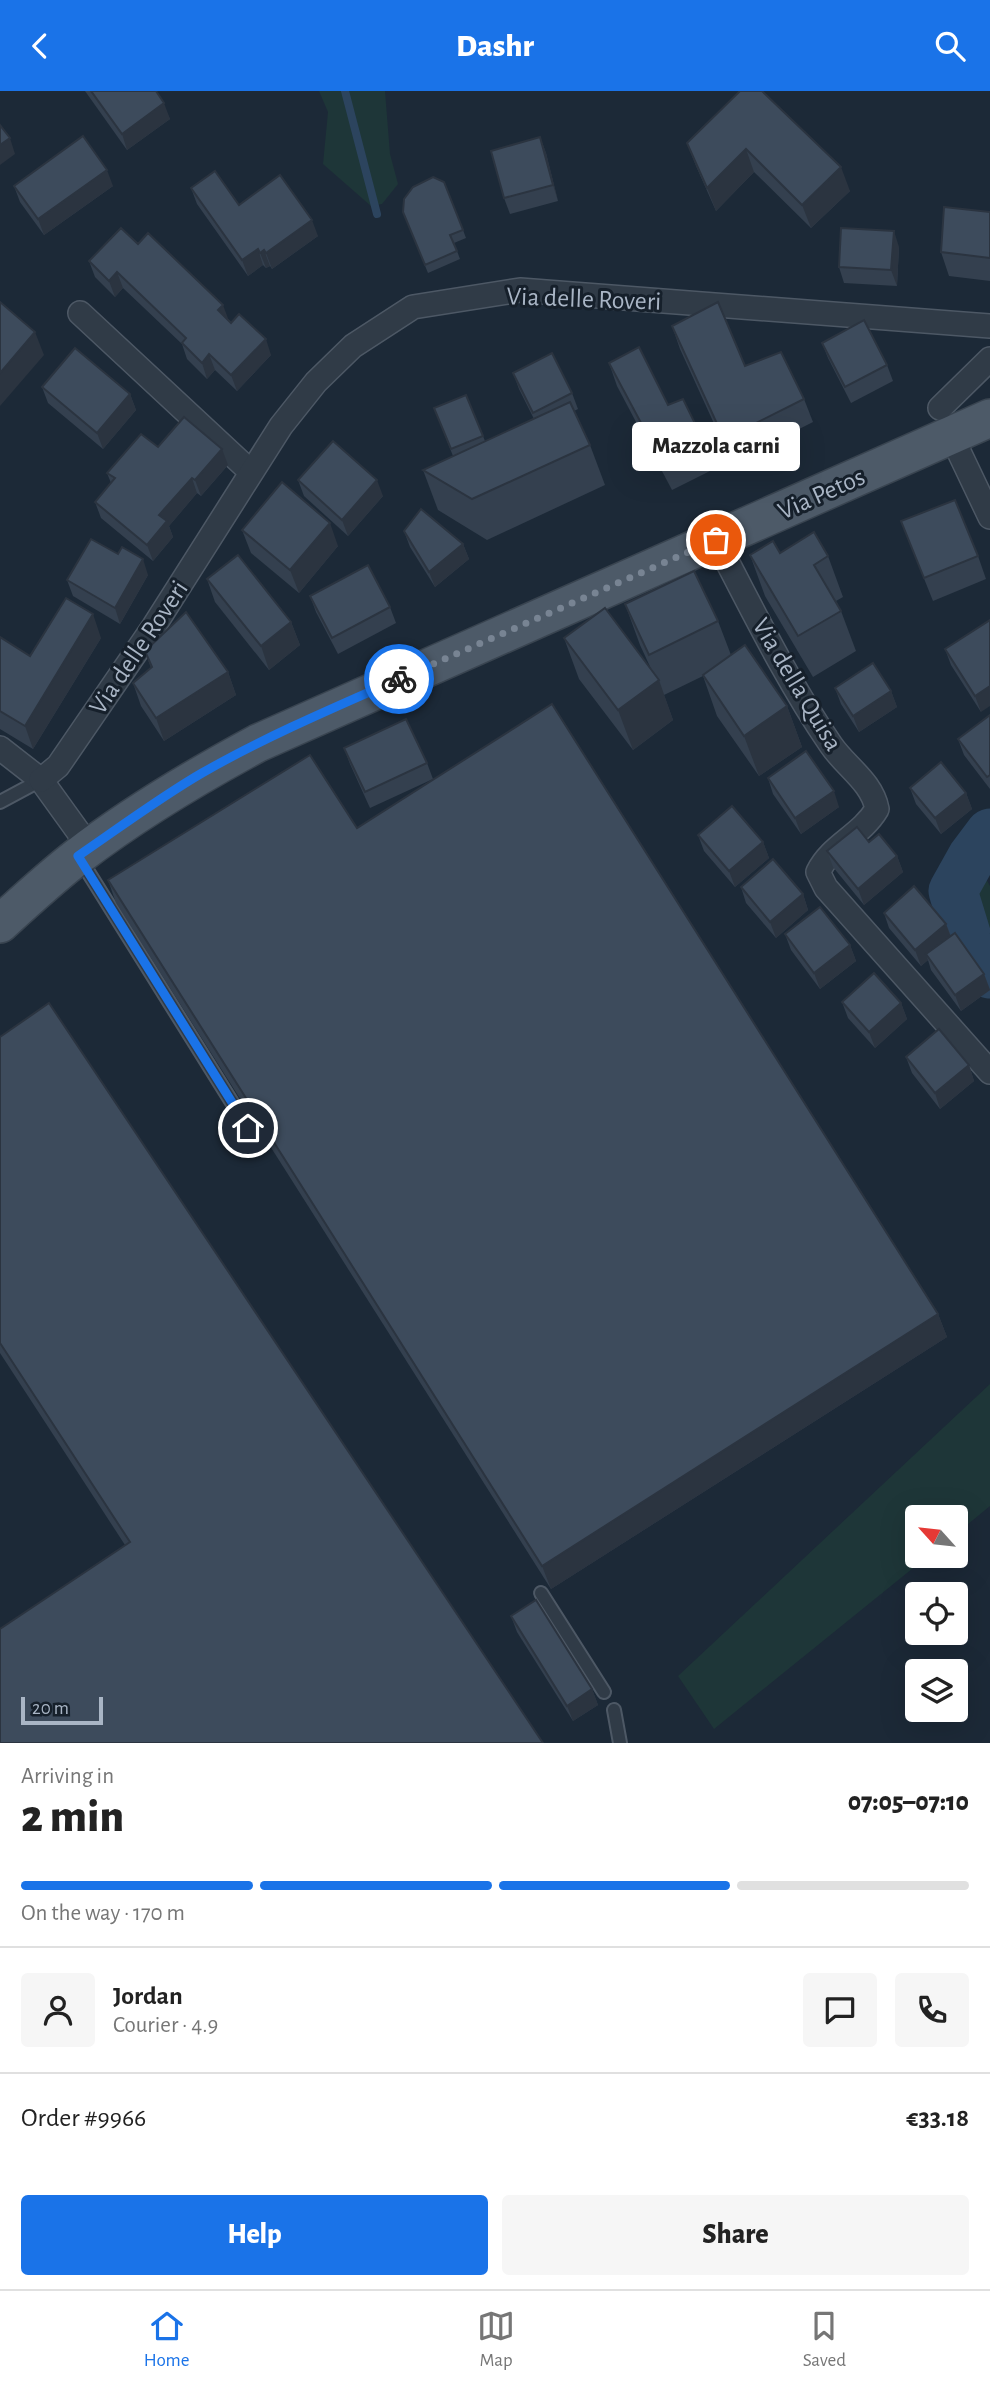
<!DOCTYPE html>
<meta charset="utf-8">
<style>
:root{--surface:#fff;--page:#f6f6f6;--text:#222;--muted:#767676;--line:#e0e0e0;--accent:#1a73e8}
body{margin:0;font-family:"Alegreya Sans",sans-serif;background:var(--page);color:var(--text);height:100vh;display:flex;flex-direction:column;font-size:26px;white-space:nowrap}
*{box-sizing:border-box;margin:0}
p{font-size:23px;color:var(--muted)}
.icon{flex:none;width:38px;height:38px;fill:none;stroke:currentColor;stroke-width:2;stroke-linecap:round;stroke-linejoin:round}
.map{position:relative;height:1652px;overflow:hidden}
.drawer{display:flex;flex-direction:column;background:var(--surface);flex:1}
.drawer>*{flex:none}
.needle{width:46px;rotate:297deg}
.controls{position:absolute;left:905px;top:1414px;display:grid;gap:14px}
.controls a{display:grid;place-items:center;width:63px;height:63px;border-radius:7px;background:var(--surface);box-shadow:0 7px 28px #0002;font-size:35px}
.scale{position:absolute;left:21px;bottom:18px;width:82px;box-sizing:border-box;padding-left:7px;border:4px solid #a9b5c5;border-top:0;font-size:19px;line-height:24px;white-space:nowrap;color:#a9b5c5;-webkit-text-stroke:5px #16202b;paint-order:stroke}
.pin{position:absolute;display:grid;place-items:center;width:60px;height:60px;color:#fff;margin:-30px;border:4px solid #fff;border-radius:50%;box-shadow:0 2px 7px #0007}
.courier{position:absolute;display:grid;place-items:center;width:70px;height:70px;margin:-35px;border:5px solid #1a73e8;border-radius:50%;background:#fff;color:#222;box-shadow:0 2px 9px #0007}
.bubble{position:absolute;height:49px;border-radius:7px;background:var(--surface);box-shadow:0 7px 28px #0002;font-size:23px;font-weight:800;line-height:49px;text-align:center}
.overview em{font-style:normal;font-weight:800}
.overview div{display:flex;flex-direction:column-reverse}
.overview{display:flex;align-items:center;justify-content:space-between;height:119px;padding:0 21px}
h1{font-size:46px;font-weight:800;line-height:52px}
.bar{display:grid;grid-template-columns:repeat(4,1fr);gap:10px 7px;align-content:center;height:84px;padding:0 21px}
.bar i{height:9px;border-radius:5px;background:var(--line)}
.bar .selected{background:var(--accent)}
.bar p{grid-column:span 4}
.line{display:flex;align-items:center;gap:18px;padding:0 21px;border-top:2px solid var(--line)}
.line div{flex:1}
.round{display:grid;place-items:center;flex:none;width:74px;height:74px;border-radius:7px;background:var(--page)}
.action{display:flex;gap:14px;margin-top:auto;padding:14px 21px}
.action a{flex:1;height:80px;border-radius:7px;background:var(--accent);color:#fff;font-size:28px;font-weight:800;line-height:80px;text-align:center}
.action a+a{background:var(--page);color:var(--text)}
header{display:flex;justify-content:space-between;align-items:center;height:91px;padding:0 21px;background:var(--accent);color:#fff;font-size:32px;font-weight:800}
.tab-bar{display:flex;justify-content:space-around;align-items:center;height:98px;border-top:2px solid var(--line);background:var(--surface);font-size:19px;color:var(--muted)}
.tab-bar a{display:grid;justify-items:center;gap:4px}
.tab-bar .selected{color:var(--accent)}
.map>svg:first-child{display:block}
.green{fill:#1e3638}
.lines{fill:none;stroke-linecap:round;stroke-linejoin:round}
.stream{stroke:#2c445e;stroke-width:8}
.river{stroke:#2c445e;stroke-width:49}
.lane-casing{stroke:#4d5865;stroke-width:16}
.street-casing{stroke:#4d5865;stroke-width:26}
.primary-casing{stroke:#394450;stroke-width:40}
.lane{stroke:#303b47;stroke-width:12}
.street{stroke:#303b47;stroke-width:23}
.primary{stroke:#4d5a68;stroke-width:37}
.wall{fill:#34404f}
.shaded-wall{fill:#2b3440}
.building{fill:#3d4b5c;stroke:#2b3440;stroke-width:2}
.done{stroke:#788493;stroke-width:7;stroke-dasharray:0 12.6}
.route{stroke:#1a73e8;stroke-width:9}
.labels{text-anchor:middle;stroke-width:6;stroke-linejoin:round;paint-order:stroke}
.street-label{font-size:26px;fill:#a9b5c5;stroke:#16202b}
</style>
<header><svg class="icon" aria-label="back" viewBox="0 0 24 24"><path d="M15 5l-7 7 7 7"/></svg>Dashr<svg class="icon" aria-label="search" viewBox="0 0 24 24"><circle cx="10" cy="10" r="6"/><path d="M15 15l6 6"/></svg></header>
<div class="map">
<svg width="990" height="1652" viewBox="0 0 990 1652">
<rect width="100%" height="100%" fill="#1c2937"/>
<g class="green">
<path d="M319 0H385L390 63 398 93 382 113 371 115 323 73 328 21Z"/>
<path d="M990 726V776L982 781 990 795V889L949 816 945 766Z"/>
<path d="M990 1293V1415L956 1443V1426H917V1465H928L714 1638 678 1585Z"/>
</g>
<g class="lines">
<path class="stream" d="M345 0 377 123"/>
<path class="river" d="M990 742 972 766 953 800 968 849 990 883"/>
<g class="lane-casing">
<g id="lane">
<path d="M0 711 41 689"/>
<path d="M80 768 248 1037"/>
<path d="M541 1502 604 1601"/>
<path d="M614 1619 620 1652"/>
</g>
</g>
<g class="street-casing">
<g id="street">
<path d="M80 222 251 381"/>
<path d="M940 317 990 268"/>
<path d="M951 344 990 426"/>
<path d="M716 449C752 518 787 590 831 654 846 676 872 691 877 718 861 745 831 754 818 781L826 797 990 981"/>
<path d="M0 657 41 689 90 757"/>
<path d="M41 689 58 675 154 535 281 335 316 291 353 255 413 216 520 199 990 235"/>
</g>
</g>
<g class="primary-casing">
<path id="primary" d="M0 833C25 810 50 787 77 766 134 722 195 686 258 652L990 327"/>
</g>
<use href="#lane" class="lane"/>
<use href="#street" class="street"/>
<use href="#primary" class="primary"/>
</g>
<g class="wall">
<path d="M85 0H156L170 28 127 59Z"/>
<path d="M740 0 850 100 811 137 754 81 716 120 696 75 687 52Z"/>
<path d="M540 46 546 62 558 110 510 123 504 107Z"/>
<path d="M14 95H113L44 144 20 111Z"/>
<path d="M191 97 239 114 318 145 272 178 270 175 266 177 263 174 248 185 197 113Z"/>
<path d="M403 121 463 139 466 147 454 152 460 168 428 182Z"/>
<path d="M990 121V190L949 185 941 161Z"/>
<path d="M138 153 271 264 237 300 215 279 207 288 187 268 182 253 123 197 115 206 95 186 89 170Z"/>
<path d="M899 156 897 195 844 192 839 176Z"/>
<path d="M672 235 804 308 813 331 732 372 680 258Z"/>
<path d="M822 252 887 274 893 290 851 312 828 267Z"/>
<path d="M609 272 668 314 706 355 714 378 672 399 617 295Z"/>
<path d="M513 282 572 302 578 318 574 320 590 354 605 394 487 449 438 419 423 379 453 365 434 317 466 304 485 350 534 328 519 298Z"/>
<path d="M42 296 130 303 136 319 103 358 48 312Z"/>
<path d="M158 356 228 374 201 405 197 402 169 435 173 446 153 470 101 427 95 411 111 392 107 382Z"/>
<path d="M298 389 383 405 348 445 304 405Z"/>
<path d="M901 430 978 465 986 488 933 510Z"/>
<path d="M242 439 338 455 299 502 251 462Z"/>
<path d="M404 440 463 453 469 468 435 496 410 456Z"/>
<path d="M780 462 828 465 843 506 836 510 841 520 856 560 813 586 765 505 750 464Z"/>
<path d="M148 484 120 533 73 505 67 489Z"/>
<path d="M207 488 291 531 300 554 269 579 215 511Z"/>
<path d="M310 505 390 516 396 532 338 563 316 521Z"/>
<path d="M625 513 718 530 731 564 787 615 802 656 759 685 717 625 703 585 664 604 673 629 633 659 579 588 564 547 653 582 640 554Z"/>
<path d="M990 529 981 621 951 574 945 558Z"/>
<path d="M0 546 30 565 101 547 33 658 0 638Z"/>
<path d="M145 560 228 581 236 604 164 650 141 615 133 592 151 577Z"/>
<path d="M835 597 891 600 897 616 859 641 841 613Z"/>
<path d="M990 624V698L964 664 958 648Z"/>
<path d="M344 657 427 672 433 688 370 717 350 673Z"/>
<path d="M768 687 839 716 801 743 773 703Z"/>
<path d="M910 697 966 702 972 718 941 743 916 713Z"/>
<path d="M357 737 938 1223 947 1246 551 1498 116 812 108 789Z"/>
<path d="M698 744 763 751 769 767 735 796 704 760Z"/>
<path d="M869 751 897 765 903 781 864 814 833 776 827 760Z"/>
<path d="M741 796 803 803 808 819 776 847 746 812Z"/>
<path d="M884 822 946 833 951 845 984 883 990 899 961 920 931 879 928 869 921 875 889 837Z"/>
<path d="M785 843 850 854 856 870 820 898 791 859Z"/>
<path d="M842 911 901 912 907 928 875 957 848 927Z"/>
<path d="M0 946 543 1652 125 1454 0 1262Z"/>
<path d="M906 966 969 974 974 990 940 1018 912 982Z"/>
<path d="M511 1525 592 1598 598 1614 573 1630 517 1541Z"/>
</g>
<g class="shaded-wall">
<path d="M164 12 170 28 127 59 122 43Z"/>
<path d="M540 46 546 62 558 110 553 94Z"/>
<path d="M10 47 15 63 0 74V54Z"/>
<path d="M746 58 754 81 716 120 707 97Z"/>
<path d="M841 76 850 100 811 137 802 114Z"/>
<path d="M107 79 113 95 44 144 38 128Z"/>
<path d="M312 129 318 145 272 178 266 162Z"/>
<path d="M894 140 899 156 897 195 891 179Z"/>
<path d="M258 158 263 174 248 185 242 169Z"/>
<path d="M264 159 270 175 266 177 260 162Z"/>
<path d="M117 181 123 197 115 206 109 190Z"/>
<path d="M223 214 229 230 218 219Z"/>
<path d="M35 241 44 264 0 315V282Z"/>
<path d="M266 248 271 264 237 300 231 284Z"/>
<path d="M209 263 215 279 207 288 202 272Z"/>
<path d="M130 303 136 319 103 358 97 342Z"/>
<path d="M222 358 228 374 201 405 195 389Z"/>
<path d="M192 387 197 402 169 435 173 446 153 470 147 454 159 424Z"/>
<path d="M377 389 383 405 348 445 342 429Z"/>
<path d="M330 432 338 455 299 502 290 479Z"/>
<path d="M463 453 469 468 435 496 429 481Z"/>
<path d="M143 468 148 484 120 533 115 517Z"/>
<path d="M93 523 101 547 33 658 25 635Z"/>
<path d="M291 531 300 554 269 579 261 555Z"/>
<path d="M228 581 236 604 164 650 156 627Z"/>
<path d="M659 589 673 629 633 659 618 619Z"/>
<path d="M990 595V615L981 621 975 605Z"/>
<path d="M891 600 897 616 859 641 853 625Z"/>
<path d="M787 615 802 656 759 685 744 645Z"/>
<path d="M834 700 839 716 801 743 795 727Z"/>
<path d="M966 702 972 718 941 743 935 727Z"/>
<path d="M763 751 769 767 735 796 729 780Z"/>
<path d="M897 765 903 781 864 814 858 798Z"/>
<path d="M803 803 808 819 776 847 770 831Z"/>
<path d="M946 833 952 849 926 863 928 869 921 875 915 859Z"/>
<path d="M850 854 856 870 820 898 814 882Z"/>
<path d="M984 883 990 899 961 920 955 904Z"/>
<path d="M901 912 907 928 875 957 869 941Z"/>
<path d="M969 974 974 990 940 1018 935 1002Z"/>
<path d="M938 1223 947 1246 551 1498 542 1475Z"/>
<path d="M592 1598 598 1614 573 1630 567 1615Z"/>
</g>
<g class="building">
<path d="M91 0H156L164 12 122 43Z"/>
<path d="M740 0H762L841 76 802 114 746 58 707 97 687 52Z"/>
<path d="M0 34 10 47 0 54Z"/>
<path d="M83 45 107 79 38 128 14 95Z"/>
<path d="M540 46 553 94 504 107 491 60Z"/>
<path d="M215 80 239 114 280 84 312 129 266 162 264 159 260 162 258 158 242 169 191 97Z"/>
<path d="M433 86 444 91 463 139 450 144 457 160 425 174 403 121 404 108 413 96Z"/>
<path d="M944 116 990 121V167L941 161Z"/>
<path d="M121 137 138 153 148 142 223 214 218 219 231 232 239 223 266 248 231 284 209 263 202 272 182 252 186 247 117 181 109 190 89 170Z"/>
<path d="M841 137 894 140 891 179 839 176Z"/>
<path d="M0 211 35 241 0 282Z"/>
<path d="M718 211 745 275 781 261 804 308 724 348 672 235Z"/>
<path d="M864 229 887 274 845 296 822 252Z"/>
<path d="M639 256 668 314 683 308 706 355 664 375 609 272Z"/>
<path d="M75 257 130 303 97 342 42 296Z"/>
<path d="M552 262 572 302 533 322 513 282Z"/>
<path d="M466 304 483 345 451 358 434 317Z"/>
<path d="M570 311 590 354 472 408 423 379Z"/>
<path d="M184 326 222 358 195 389 192 387 159 424 167 430 147 454 95 411 115 387 107 382 141 343 158 356Z"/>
<path d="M333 350 377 389 342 429 298 389Z"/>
<path d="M282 391 330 432 290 479 242 439Z"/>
<path d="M955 409 978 465 924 487 901 430Z"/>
<path d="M421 418 463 453 429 481 404 440Z"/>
<path d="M814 441 828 465 814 474 841 520 798 545 750 464 773 450 780 462Z"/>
<path d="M91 448 118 463 122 456 143 468 115 517 67 489Z"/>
<path d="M238 464 291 531 261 555 207 488Z"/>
<path d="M368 474 390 516 332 547 310 505Z"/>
<path d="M694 480 718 530 649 564 625 513Z"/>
<path d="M66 507 93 523 25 635 0 620V546L30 565Z"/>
<path d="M605 517 659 589 618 619 564 547Z"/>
<path d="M186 521 228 581 156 627 133 592 152 576 145 560Z"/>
<path d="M990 529V595L975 605 945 558Z"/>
<path d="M745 554 787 615 744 645 703 584Z"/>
<path d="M873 572 891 600 853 625 835 597Z"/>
<path d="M552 613 938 1223 542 1475 108 789 310 664 357 737Z"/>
<path d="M990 624V684L987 686 958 648Z"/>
<path d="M406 628 427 672 365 701 344 657Z"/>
<path d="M806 660 834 700 795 727 768 687Z"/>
<path d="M941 671 966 702 935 727 910 697Z"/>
<path d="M732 715 763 751 729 780 698 744Z"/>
<path d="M857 736 869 751 879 743 897 765 858 798 827 760Z"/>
<path d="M773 768 803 803 770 831 741 796Z"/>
<path d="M914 795 946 833 915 859 884 822Z"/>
<path d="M820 816 850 854 814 882 785 843Z"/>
<path d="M955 842 984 883 955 904 926 863Z"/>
<path d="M874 882 901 912 869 941 842 911Z"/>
<path d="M49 912 543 1652H0V1538L130 1451 0 1252V946Z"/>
<path d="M939 938 969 974 935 1002 906 966Z"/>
<path d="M536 1509 592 1598 567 1615 511 1525Z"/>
</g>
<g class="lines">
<path class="done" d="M399 588 716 449"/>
<path class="route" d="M248 1037 78 765C119 737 159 707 202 682 265 646 333 617 399 588"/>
</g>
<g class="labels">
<g class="street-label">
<text transform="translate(584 207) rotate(2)" y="9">Via delle Roveri</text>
<text transform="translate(821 402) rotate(-24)" y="9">Via Petos</text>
<text transform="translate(138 556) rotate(-56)" y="9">Via delle Roveri</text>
<text transform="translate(798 593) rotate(59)" y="9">Via della Quisa</text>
</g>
</g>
</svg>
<div class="controls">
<a><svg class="needle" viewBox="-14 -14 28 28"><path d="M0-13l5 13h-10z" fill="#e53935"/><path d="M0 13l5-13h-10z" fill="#767676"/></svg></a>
<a><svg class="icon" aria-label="locate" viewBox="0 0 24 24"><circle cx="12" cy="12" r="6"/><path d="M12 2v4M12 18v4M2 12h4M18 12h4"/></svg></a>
<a><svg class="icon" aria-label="layers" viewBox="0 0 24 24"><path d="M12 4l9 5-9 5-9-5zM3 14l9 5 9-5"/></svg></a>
</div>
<div class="scale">20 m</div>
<div class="pin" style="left:716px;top:449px;background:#ea580c"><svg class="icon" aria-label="bag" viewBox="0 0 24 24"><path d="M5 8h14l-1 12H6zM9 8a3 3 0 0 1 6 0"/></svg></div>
<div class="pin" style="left:248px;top:1037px;background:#1f2937"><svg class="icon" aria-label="home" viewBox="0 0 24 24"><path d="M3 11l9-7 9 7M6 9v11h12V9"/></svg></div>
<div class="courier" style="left:399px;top:588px"><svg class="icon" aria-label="bike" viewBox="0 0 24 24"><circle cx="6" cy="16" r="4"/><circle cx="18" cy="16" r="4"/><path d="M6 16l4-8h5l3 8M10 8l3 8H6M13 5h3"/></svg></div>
<div class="bubble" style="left:632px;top:331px;width:168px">Mazzola carni</div>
</div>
<section class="drawer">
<div class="overview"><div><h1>2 min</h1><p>Arriving in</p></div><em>07:05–07:10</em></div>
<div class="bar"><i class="selected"></i><i class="selected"></i><i class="selected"></i><i></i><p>On the way · 170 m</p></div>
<div class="line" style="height:126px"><a class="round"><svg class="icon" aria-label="person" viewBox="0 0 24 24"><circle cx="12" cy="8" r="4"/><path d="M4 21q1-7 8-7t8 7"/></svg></a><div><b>Jordan</b><p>Courier · 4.9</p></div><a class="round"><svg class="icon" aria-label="chat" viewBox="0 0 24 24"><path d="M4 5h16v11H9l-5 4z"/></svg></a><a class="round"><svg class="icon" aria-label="phone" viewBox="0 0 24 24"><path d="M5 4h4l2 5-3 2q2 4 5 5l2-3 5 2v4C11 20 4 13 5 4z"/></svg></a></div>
<div class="line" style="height:91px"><div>Order #9966</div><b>€33.18</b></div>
<div class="action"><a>Help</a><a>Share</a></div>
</section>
<nav class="tab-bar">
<a class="selected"><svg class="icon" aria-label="home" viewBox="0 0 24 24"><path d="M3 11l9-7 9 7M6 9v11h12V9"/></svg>Home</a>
<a><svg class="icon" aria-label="map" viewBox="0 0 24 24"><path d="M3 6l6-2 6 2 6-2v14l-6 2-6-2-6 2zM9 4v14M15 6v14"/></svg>Map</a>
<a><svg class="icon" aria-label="saved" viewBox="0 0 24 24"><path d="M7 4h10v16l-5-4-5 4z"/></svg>Saved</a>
</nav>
